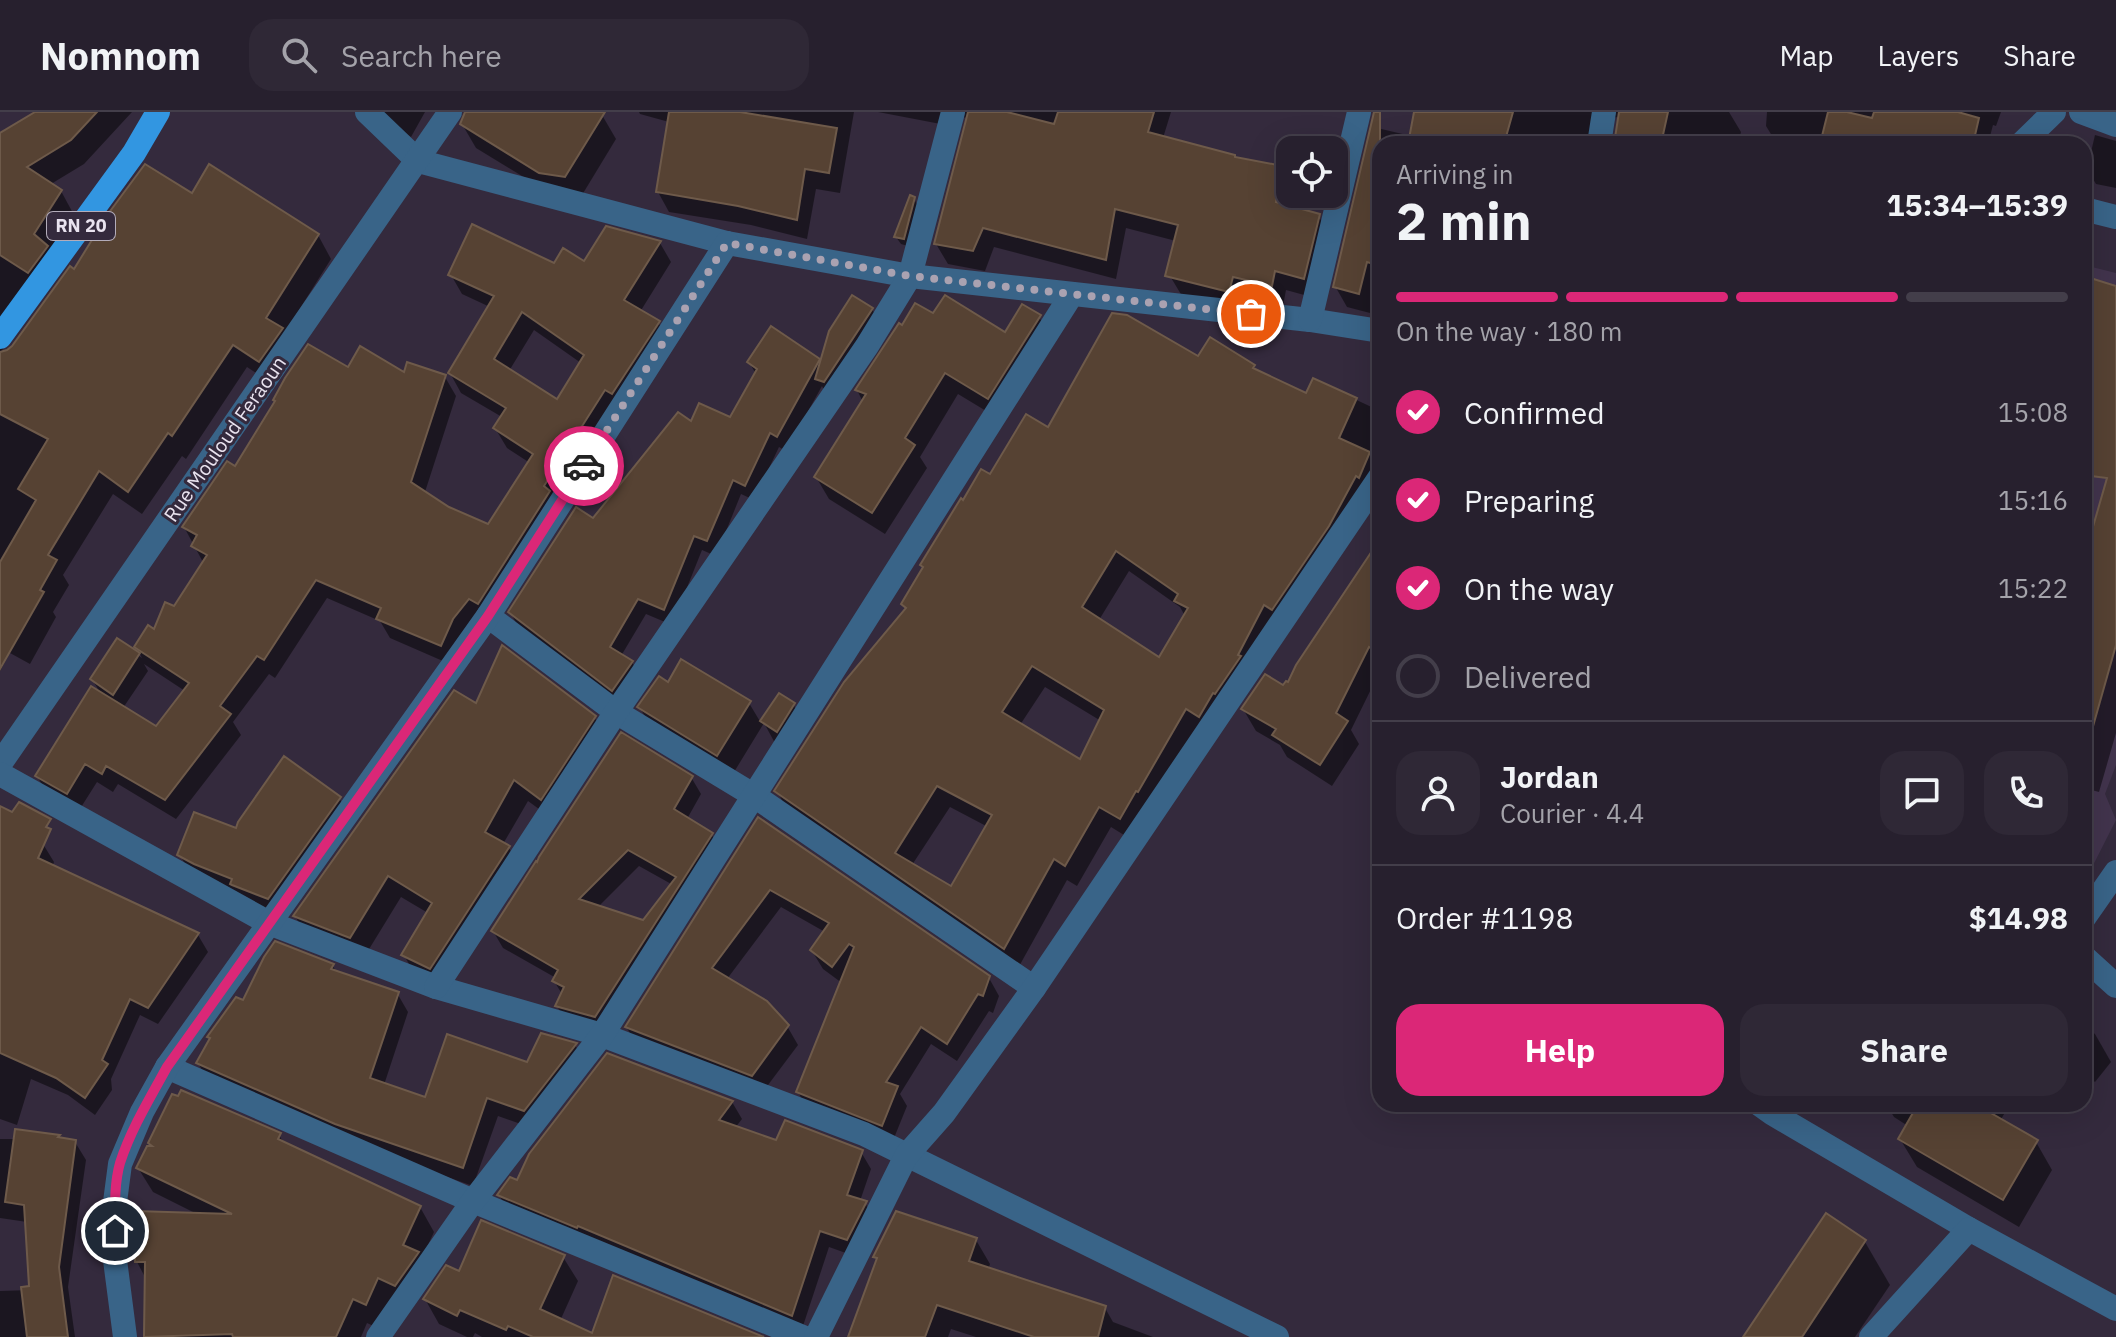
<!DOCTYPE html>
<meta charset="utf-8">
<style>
:root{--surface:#27202e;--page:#2f2836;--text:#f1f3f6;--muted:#a4a3aa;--line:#433e4a;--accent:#db2777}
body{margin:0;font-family:"IBM Plex Sans",sans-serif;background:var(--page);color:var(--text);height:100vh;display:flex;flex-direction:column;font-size:30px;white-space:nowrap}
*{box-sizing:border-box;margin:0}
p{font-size:26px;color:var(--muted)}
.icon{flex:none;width:44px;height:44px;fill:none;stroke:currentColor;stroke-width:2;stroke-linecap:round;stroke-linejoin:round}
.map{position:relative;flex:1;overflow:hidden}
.side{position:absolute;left:1372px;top:24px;width:720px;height:976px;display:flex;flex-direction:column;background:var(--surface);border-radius:24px;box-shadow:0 8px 32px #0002,0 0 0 2px var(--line)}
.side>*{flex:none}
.controls{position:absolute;left:1276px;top:24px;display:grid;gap:16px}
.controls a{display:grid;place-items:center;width:72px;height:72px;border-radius:16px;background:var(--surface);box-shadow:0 8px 32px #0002,0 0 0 2px var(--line);font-size:40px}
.pin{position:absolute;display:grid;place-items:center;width:68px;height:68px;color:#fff;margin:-34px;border:4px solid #fff;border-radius:50%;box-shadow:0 2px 8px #0007}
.courier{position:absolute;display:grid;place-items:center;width:80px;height:80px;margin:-40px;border:6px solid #db2777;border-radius:50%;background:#fff;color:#222;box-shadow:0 2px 10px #0007}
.overview em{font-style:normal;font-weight:800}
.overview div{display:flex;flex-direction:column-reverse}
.overview{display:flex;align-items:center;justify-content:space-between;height:136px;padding:0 24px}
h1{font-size:52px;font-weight:800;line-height:60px}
.bar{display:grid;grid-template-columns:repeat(4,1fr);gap:12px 8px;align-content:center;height:96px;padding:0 24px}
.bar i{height:10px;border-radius:6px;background:var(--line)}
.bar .current{background:var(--accent)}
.bar p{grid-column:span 4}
.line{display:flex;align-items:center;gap:20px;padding:0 24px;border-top:2px solid var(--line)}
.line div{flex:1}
.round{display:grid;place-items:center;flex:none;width:84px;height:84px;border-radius:24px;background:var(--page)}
ol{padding:0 24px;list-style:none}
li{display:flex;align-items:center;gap:24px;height:88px}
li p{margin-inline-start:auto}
li .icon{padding:8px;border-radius:50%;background:var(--accent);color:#fff;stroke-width:4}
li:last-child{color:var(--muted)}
li i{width:44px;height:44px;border:4px solid var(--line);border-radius:50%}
.action{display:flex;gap:16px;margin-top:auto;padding:16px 24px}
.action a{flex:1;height:92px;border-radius:24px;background:var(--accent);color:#fff;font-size:32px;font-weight:800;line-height:92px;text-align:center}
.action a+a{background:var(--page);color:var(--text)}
header{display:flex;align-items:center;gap:48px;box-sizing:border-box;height:112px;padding:0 40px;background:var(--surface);border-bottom:2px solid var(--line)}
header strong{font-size:38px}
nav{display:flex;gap:44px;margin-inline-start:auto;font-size:28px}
.search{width:560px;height:72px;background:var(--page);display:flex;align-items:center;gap:20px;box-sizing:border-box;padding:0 28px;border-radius:24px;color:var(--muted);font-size:30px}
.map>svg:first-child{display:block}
.built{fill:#42344d}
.shadow{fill:#0007;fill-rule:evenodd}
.building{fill:#564233;stroke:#6e5a4a;stroke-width:2;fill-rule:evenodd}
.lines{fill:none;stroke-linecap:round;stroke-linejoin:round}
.minor{stroke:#396488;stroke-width:24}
.major{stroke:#3296e1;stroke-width:24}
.done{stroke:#aaa2b1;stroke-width:8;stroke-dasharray:0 14.4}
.route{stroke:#db2777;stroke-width:10}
.labels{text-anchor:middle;stroke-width:6;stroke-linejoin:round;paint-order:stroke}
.shield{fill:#342a3d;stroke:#b3acba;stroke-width:2}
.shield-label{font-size:18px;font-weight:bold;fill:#e9e3ef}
.street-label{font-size:20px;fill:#e9e3ef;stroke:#342a3d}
</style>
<header>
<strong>Nomnom</strong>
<div class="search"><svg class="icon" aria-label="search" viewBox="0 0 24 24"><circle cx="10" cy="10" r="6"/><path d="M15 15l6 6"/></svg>Search here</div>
<nav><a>Map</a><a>Layers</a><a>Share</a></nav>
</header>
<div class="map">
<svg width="2116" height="1225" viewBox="0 0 2116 1225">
<rect width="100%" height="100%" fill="#342a3d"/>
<path class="built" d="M2084 153 2116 161V653L2105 682 2116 708 2084 771Z"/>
<g class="shadow">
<path d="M39 0H132L84 52 51 72 61 79 74 103 60 159 0 241V23Z"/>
<path d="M368 0H425L411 25 393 13Z"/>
<path d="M467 0H597L602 3 616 27 579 88 555 84 476 36 462 12Z"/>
<path d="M639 0H854L840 81 816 77 807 127 751 113 669 100 658 80 669 10 640 2Z"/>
<path d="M878 0H1171L1163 26 1236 48 1282 56 1290 70V82H1292L1290 96 1318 103 1330 124 1315 186 1286 178 1283 194 1244 184 1240 199 1182 184 1170 164 1176 129 1126 116 1116 167 994 135 985 159 948 152 936 132 969 5 960 6 951 14Z"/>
<path d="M1416 0H1729L1741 20 1738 32H1616L1619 5 1610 6 1598 32H1536L1529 30V32H1380V170L1376 178 1373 177 1375 182 1370 201 1347 195 1335 174 1373 15 1411 24Z"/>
<path d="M1767 0H2001L1996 14 1993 13 1988 32H1777L1766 14Z"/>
<path d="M2095 23 2116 29V76L2096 72 2087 57Z"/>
<path d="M192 84 318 123 331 147 284 222 273 272 247 255 186 347 182 344 142 402 113 382 63 463 69 473 53 500 56 505 30 552 10 541 0 559V242L8 240 74 160Z"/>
<path d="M914 87 918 94 908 134 901 132 896 125Z"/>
<path d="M607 117 660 131 671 150 640 200 658 210 669 229 452 553 390 526 380 509 327 486 275 566 269 562 233 610 241 623 176 707 118 672 113 680 97 670 78 700 48 683 37 664 101 582 92 567 118 529 142 546 136 535 155 520 175 496 204 452 184 415 236 356 348 258 445 265 456 284 425 380 448 397 489 415 530 351 507 336 495 316 502 305 461 281 450 261 490 195 462 182 451 163 584 152ZM534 218 581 251 557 290 509 259ZM144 552 185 579 157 617 123 596 148 559Z"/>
<path d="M2084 166 2116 176V621L2099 680 2084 676V453L2110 361 2084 351Z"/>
<path d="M872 197 880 212 826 282 822 274 786 339 779 335 754 388 741 382 716 444 702 438 672 513 646 502 621 544 632 550 640 565 622 593 519 516 510 500 594 409 692 312 730 308 756 262 749 250 818 249 821 254Z"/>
<path d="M933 204 1006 222 1039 205 1052 227 1001 308 958 282 920 345 927 356 885 422 829 387 816 365 863 290 857 278Z"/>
<path d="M1199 246 1254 254 1257 260 1307 283 1314 268 1380 299V381L1132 728 1111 715 1077 774 1067 768 1017 858 789 701 777 679 907 498 903 492 990 365 1049 318ZM1129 459 1180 495 1185 504 1160 547 1099 508ZM1045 575 1101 609 1081 649 1020 613ZM950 695 988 715 951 777 912 753Z"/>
<path d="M1380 431V559L1351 618 1359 632 1332 674 1287 645 1280 633 1256 619 1243 597 1289 573Z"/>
<path d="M668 572 749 591 761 611 779 583 793 592 807 617 776 633 764 611 731 665 653 618 640 596Z"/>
<path d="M477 594 594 605 607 627 554 708 528 689 503 732 509 736 521 758 443 878 416 865 404 843 428 801 401 785 363 847 308 826 295 804Z"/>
<path d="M691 665 701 682 687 707 711 722 721 739 605 922 567 910 557 894 562 882 554 869 556 866 503 836 493 819ZM639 754 673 773 644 811 598 795Z"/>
<path d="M339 686 353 709 282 809 193 766 180 743 237 718Z"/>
<path d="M0 704 43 732 54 750 52 755 198 823 208 840 158 912 140 903 111 967 112 978 95 1003 68 983 31 967 17 1013 0 1007Z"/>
<path d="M759 708 989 866 999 884 993 901 989 899 957 949 931 932 900 982 907 994 892 1031 808 998 798 980 842 871 823 857 812 839 825 820 781 795 727 867 787 914 798 933 762 981 637 934 627 916Z"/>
<path d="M333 854 336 860 397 881 408 900 384 973 426 987 528 953 575 933 586 951 535 1017 498 1004 473 1074 347 1030 209 970 198 951 244 890Z"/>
<path d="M2084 914 2095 922 2111 950 2095 970 2084 961Z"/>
<path d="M732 990 742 1007 735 1016 777 1031 861 1040 871 1057 860 1089 865 1091 875 1108 857 1145 829 1135 803 1214 509 1100 499 1083 518 1071Z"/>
<path d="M1886 992H2010L2000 1009 2036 1030 2052 1058 2019 1115 1917 1055 1900 1027 1908 1014 1894 1005Z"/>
<path d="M279 1023 285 1033 420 1095 434 1120 421 1148 380 1217 367 1211 361 1225H146V1167L137 1150 199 1103 153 1080 138 1056Z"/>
<path d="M0 1027H56L75 1030 86 1048 68 1175 75 1225H0V1179L31 1178 27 1110 0 1106Z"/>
<path d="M1826 1104 1865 1130 1890 1173 1855 1225H1745Z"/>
<path d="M976 1128 990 1152 988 1158 1105 1196 1113 1210 1153 1225H976L951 1217 948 1225H850L878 1150 875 1145Z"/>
<path d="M563 1145 578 1169 560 1209 593 1224 754 1225H482L475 1221 473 1225H467L439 1212 425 1187 460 1162Z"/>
</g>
<g class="building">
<path d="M35 0H97L71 28 27 55 62 78 34 122 48 134 28 161 0 143V21Z"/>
<path d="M465 0H605L565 65 539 61 460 12Z"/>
<path d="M669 0H740L837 16 829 61 805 57 797 108 738 94 656 80Z"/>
<path d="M968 0H1007L1054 12 1058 0H1154L1148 20 1235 43V45L1283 54 1276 90 1320 102 1304 167 1275 159 1272 174 1233 165 1229 180 1165 164 1178 113 1115 97 1106 148 983 116 973 139 934 132Z"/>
<path d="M1374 0H1380V154L1367 150 1359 182 1333 175Z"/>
<path d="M1414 0H1513L1504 32H1408Z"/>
<path d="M1619 0H1668L1661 32H1614Z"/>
<path d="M1828 0H1847L1872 6 1874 0H1958L1979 6 1973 32H1838L1821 28Z"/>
<path d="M145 52 192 81 209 52 319 122 266 206 283 216 259 250 233 233 172 324 168 321 128 380 99 359 48 443 57 448 40 478 44 480 0 557V450L36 388 18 377 48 327 0 302V240L7 238 12 234 70 154 74 157 108 102Z"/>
<path d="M910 83 915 85 904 127 894 125Z"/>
<path d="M472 112 554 151 563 136 584 149 606 114 661 129 624 188 660 209 612 282 605 278 544 374 550 379 478 492 469 487 453 507 441 534 376 507 381 496 316 468 264 548 257 544 220 594 231 602 165 688 106 654 102 662 85 652 67 682 35 664 91 574 156 614 189 571 134 535 148 513 154 517 165 490 174 494 207 443 191 434 197 423 182 415 227 349 235 354 275 289 273 288 285 266 308 232 348 255 360 234 404 260 407 250 446 263 411 370 449 395 488 412 533 342 493 316 506 296 448 261 494 184 448 163ZM522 200 584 243 557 287 494 247Z"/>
<path d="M2084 164 2116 174V533L2092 618 2084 617V446L2107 366 2084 363Z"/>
<path d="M852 183 873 196 824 270 815 267 829 219Z"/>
<path d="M945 183 1005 220 1022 192 1041 203 988 287 945 261 905 326 915 333 872 401 814 365 866 282 855 278 899 211 902 213 915 191 933 201Z"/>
<path d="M1112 201 1127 203 1198 244 1210 225 1255 253 1253 256 1306 281 1313 266 1357 286 1339 326 1370 340 1359 366 1356 364 1329 414 1272 498 1264 493 1238 543 1241 544 1215 582 1213 581 1199 605 1186 597 1138 680 1136 679 1120 707 1099 695 1065 754 1054 747 1004 837 774 679 844 570 906 496 901 492 923 455 920 453 961 386 963 388 981 357 990 362 1026 302 1048 315ZM1116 439 1178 482 1174 489 1188 496 1159 545 1082 495ZM1032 554 1104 598 1080 647 1002 600ZM937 674 992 703 951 774 895 741Z"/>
<path d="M771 214 820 247 777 325 770 321 745 374 733 368 707 429 694 424 664 498 638 487 610 535 633 549 612 579 508 500 576 395 593 406 678 300 691 309 699 291 730 305 757 257 747 250Z"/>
<path d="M1380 427V542L1369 535 1336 601 1348 609 1320 653 1272 623 1276 617 1241 597 1265 562 1283 573 1286 569 1288 570 1296 553Z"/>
<path d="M117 526 140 541 113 583 90 567Z"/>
<path d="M502 533 596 604 541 688 514 668 485 720 510 734 430 857 401 843 432 791 388 764 350 826 293 804 454 578 476 591Z"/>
<path d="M681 547 751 589 717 644 637 595 659 564 668 570Z"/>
<path d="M779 581 795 591 777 620 760 609Z"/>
<path d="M621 620 693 664 674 697 713 721 595 905 555 894 564 875 552 869 558 858 491 819 536 749 537 750 539 745ZM628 738 676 765 643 808 579 787Z"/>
<path d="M284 644 341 685 268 787 232 773 230 772 232 767 194 752 177 743 194 700 236 716 238 710Z"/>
<path d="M19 690 51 707 46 715 51 717 38 746 199 821 148 896 130 887 102 948 108 952 85 986 56 966 0 941V694L12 700Z"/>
<path d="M758 705 990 864 983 884 978 882 947 932 921 915 886 970 898 974 882 1014 796 980 854 835 849 832 832 855 810 838 829 811 770 778 712 856 767 889 789 913 752 964 625 915Z"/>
<path d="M275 829 334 852 331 857 399 880 370 966 425 985 447 922 527 950 541 921 577 931 524 999 487 986 463 1056 335 1012 196 951 210 926 207 925 236 885 243 888 264 845Z"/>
<path d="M607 941 733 989 719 1008 776 1028 785 1008 863 1038 847 1083 867 1089 847 1128 820 1119 792 1204 578 1114 577 1116 497 1083 510 1065 517 1068 529 1042Z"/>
<path d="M181 978 281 1021 278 1027 421 1094 403 1133 419 1140 395 1174 378 1166 366 1193 353 1187 336 1225H233L232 1222 144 1225 145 1150H135L136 1099 232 1102 136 1056 147 1034H152L148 1031 172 982 178 984Z"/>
<path d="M1918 992H1975L2038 1028 2003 1088 1898 1027Z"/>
<path d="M15 1017 60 1023 58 1025 76 1028 59 1155 68 1225H27L21 1175 29 1174 24 1093 5 1090Z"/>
<path d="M896 1099 977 1126 969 1149 1106 1194 1098 1225H1034L937 1193 925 1225H848L877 1146 873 1145Z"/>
<path d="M1826 1101 1866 1128 1802 1225H1743Z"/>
<path d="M481 1108 565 1143 540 1197 592 1221 613 1163 764 1225H533L508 1214 506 1218 460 1198 457 1204 423 1187 446 1153 459 1159Z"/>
</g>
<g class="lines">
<g class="minor">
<path d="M367 0 418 49 727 131 910 164 1310 208 1380 219"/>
<path d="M2081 0 2116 13"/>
<path d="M1599 32 1604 0"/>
<path d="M2021 32 2054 0"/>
<path d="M2084 97 2116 105"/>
<path d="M1310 208 1359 0"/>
<path d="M488 504 616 600 753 683 1034 876"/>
<path d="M0 652 450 0"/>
<path d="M0 662 269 811 436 875 602 923 864 1022 1277 1225"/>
<path d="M2084 806 2116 760"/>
<path d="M2084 845 2116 874"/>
<path d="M436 875 616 600 867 234 910 164 953 0"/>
<path d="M167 955 473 1089 803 1225"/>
<path d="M1759 992 1773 1002 1969 1117"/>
<path d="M125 1225 115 1148V1090L120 1052 142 1000 167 955 488 504 727 131"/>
<path d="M378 1225 473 1089 602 923 1072 182"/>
<path d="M816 1225 906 1044 944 1001 1034 876 1380 365"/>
<path d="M1871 1225 1969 1117 2116 1197"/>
</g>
<path class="major" d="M0 225 134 41 158 0"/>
</g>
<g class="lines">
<path class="done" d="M584 354 727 131 910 164 1251 202"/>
<path class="route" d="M115 1119C115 1097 114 1072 120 1051 131 1017 150 986 167 955L488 504 584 354"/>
</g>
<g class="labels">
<rect class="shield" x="47" y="100" width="68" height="28" rx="6"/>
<g class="shield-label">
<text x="81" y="120">RN 20</text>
</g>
<g class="street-label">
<text transform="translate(225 327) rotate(-55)" y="7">Rue Mouloud Feraoun</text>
</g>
</g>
</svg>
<div class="controls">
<a><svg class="icon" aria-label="locate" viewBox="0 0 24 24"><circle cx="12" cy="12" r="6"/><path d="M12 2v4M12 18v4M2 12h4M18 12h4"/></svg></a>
</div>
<div class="pin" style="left:1251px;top:202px;background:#ea580c"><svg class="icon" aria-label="bag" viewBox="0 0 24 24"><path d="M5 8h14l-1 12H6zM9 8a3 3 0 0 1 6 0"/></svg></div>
<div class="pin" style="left:115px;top:1119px;background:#1f2937"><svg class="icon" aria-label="home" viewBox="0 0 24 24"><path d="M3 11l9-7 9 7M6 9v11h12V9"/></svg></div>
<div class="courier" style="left:584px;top:354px"><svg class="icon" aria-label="car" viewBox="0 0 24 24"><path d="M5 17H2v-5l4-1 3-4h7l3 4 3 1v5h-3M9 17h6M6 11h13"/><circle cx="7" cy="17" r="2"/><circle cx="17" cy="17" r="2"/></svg></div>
<section class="side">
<div class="overview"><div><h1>2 min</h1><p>Arriving in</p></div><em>15:34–15:39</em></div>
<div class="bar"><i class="current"></i><i class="current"></i><i class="current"></i><i></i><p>On the way · 180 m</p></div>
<ol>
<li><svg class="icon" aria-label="check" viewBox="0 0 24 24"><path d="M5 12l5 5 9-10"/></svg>Confirmed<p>15:08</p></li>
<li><svg class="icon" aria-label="check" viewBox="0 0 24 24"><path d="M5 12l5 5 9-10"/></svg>Preparing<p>15:16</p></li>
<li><svg class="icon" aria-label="check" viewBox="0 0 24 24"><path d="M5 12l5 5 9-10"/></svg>On the way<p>15:22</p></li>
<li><i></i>Delivered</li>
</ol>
<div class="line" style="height:144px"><a class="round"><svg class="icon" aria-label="person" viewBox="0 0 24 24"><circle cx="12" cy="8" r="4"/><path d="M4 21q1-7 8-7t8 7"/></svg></a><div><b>Jordan</b><p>Courier · 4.4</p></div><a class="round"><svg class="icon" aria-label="chat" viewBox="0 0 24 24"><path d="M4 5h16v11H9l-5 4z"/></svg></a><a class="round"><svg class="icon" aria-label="phone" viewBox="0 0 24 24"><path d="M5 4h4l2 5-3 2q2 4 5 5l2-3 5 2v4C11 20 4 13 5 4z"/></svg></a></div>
<div class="line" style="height:104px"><div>Order #1198</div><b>$14.98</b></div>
<div class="action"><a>Help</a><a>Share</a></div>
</section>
</div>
